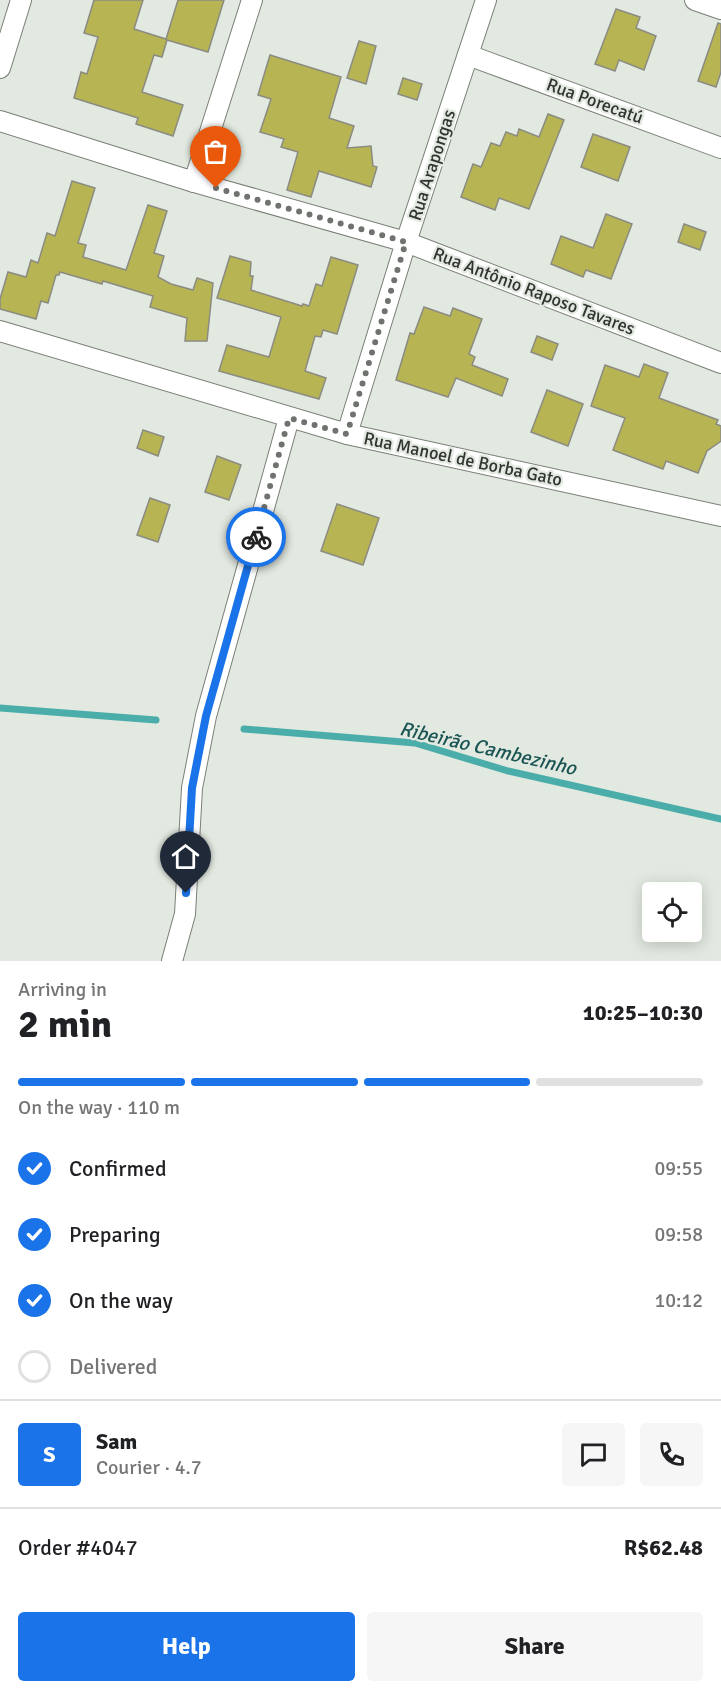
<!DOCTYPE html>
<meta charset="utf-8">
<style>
:root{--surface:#fff;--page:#f6f6f6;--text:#202124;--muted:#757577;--line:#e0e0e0;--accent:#1a73e8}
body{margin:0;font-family:Signika,sans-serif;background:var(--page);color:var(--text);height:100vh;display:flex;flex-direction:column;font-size:22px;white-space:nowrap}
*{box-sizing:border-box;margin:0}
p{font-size:20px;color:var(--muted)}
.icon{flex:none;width:33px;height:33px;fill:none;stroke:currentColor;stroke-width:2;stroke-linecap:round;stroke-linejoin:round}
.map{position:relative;height:961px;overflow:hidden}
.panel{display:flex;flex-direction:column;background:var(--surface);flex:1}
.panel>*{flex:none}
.fabs{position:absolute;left:642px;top:882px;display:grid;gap:12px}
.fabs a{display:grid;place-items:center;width:60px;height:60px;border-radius:6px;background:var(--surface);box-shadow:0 3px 15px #0003;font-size:30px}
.pin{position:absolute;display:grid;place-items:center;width:51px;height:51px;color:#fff;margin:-62px -26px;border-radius:50% 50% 50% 0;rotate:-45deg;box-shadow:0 0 6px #0007}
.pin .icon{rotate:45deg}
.courier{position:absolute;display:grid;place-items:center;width:60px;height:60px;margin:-30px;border:4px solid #1a73e8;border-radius:50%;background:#fff;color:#222;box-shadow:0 2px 8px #0007}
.headline em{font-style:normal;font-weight:700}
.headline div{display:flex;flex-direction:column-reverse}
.headline{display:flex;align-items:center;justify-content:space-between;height:102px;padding:0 18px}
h1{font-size:39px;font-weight:700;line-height:45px}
.bar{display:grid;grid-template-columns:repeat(4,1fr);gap:9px 6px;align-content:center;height:72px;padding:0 18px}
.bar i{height:8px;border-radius:4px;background:var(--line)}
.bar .active{background:var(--accent)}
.bar p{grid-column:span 4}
.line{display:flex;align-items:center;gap:15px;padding:0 18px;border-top:2px solid var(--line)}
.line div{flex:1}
.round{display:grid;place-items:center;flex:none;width:63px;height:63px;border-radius:6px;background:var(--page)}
ol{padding:0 18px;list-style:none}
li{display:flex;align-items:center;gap:18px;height:66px}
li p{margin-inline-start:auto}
li .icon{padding:6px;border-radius:50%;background:var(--accent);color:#fff;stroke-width:4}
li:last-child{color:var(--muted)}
li i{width:33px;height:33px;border:3px solid var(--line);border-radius:50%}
.primary-button{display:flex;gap:12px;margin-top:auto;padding:12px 18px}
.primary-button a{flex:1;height:69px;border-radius:6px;background:var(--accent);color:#fff;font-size:24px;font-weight:700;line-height:69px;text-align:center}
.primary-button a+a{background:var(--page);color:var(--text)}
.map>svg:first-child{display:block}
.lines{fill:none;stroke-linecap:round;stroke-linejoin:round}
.stream{stroke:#4badaa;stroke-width:7}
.building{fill:#b7b454;stroke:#8b8b82;stroke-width:1.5}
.minor-casing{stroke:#7a7f77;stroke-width:22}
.minor{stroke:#fff;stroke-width:20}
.done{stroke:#6f736e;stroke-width:6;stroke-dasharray:0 10.8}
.route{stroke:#1a73e8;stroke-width:8}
.labels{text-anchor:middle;stroke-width:4.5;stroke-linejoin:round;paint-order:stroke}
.street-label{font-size:18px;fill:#313430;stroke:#e2e9e0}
.water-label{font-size:20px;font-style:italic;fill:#1a5554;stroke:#e2e9e0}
</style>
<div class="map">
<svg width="721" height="961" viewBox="0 0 721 961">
<rect width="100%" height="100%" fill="#e2e9e0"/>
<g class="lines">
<g class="stream">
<path d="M0 708 156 720"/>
<path d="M244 729 415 743 508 771 721 819"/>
</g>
</g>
<g class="building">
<path d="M94 0H143L134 29 166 39 178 0H224L208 52 167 40 162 57 154 55 142 92 183 105 173 136 136 124 138 118 74 98 81 72 87 74 98 37 84 33Z"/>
<path d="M616 9 640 17 636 28 656 36 644 70 619 60 615 71 595 64Z"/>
<path d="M718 23 721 24V72L716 87 698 81Z"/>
<path d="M359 41 376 46 366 84 347 78Z"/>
<path d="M270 55 341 77 329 118 354 126 347 148 371 146 373 166 377 167 371 187 319 171 311 197 287 190 298 152 281 147 284 139 260 132 271 99 258 95Z"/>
<path d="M403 78 422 84 417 100 398 94Z"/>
<path d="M548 114 564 120 529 209 499 198 495 210 461 197 473 164 481 167 491 143 500 146 506 132 517 136 519 129 539 137Z"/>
<path d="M593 134 630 147 618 181 581 167Z"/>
<path d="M72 181 95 188 78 243 86 245 83 257 126 270 148 205 167 211 154 253 164 256 158 277 171 284 193 290 197 278 213 283 207 341H185L187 318 150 307 153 296 103 281 102 284 60 272 59 275H56L48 303 41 301 36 319 0 309V299L8 272 26 277 31 260 38 263 47 233 55 236Z"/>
<path d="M606 214 632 224 611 279 586 270 583 277 551 264 561 236 593 248Z"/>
<path d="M684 224 706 232 700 250 678 242Z"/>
<path d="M230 256 251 262 250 276H253L251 290 302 306 303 304 309 306 316 284 322 286 331 257 358 265 337 334 323 330 321 337 315 336 305 371 326 378 319 399 219 371 227 345 269 357 281 317 217 298Z"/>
<path d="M424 307 450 316 453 308 482 319 469 354 475 357 472 365 508 379 502 396 456 378 448 397 396 380 410 333 414 334Z"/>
<path d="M537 336 558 344 552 360 531 352Z"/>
<path d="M644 364 668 373 659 398 718 420 716 424 721 426V441L707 451 698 473 666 461 663 469 613 450 625 418 591 406 605 365 639 377Z"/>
<path d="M547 390 583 404 568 446 531 432Z"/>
<path d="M143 430 164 437 158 456 137 448Z"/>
<path d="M217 456 241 465 229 500 205 492Z"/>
<path d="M150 498 170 505 158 542 137 535Z"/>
<path d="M337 504 379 518 363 565 321 551Z"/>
</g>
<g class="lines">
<g class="minor-casing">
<g id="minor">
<path d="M695 0 721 9"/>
<path d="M468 55 721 148"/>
<path d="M0 68 21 0"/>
<path d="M0 121 194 182 406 242 721 363"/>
<path d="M194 182 252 0"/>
<path d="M0 331 347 434 721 516"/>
<path d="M347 434 406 242 486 0"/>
<path d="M172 961 185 914 192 788 206 716 289 418"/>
</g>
</g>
<use href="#minor" class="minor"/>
</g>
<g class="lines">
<path class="done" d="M216 188 406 242 347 434 289 418 256 537"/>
<path class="route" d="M186 893 192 788 206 716 256 537"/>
</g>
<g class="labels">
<g class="street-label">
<text transform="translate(595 101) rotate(20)" y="6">Rua Porecatú</text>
<text transform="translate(432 165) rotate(-72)" y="6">Rua Arapongas</text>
<text transform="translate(534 291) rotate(21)" y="6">Rua Antônio Raposo Tavares</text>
<text transform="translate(463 459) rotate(12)" y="6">Rua Manoel de Borba Gato</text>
</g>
<g class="water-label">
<text transform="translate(488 748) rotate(13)" y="7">Ribeirão Cambezinho</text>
</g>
</g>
</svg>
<div class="fabs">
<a><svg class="icon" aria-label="locate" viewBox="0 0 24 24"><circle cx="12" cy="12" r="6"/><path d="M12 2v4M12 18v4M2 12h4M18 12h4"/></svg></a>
</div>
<div class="pin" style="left:216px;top:188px;background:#ea580c"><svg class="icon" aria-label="bag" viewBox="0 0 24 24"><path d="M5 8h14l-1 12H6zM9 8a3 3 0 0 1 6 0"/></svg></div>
<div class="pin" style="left:186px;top:893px;background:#1f2937"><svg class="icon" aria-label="home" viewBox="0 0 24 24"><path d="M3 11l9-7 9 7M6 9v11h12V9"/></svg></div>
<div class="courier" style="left:256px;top:537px"><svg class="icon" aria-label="bike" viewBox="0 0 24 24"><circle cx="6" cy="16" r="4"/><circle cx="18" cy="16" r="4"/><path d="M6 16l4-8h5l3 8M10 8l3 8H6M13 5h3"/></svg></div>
</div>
<section class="panel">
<div class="headline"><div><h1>2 min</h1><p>Arriving in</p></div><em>10:25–10:30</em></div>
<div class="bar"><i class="active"></i><i class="active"></i><i class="active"></i><i></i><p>On the way · 110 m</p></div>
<ol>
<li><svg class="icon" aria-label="check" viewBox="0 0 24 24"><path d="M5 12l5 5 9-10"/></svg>Confirmed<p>09:55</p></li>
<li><svg class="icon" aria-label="check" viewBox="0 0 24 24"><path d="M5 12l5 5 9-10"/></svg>Preparing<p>09:58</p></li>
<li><svg class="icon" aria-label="check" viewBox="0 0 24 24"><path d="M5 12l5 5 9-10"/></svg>On the way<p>10:12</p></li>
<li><i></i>Delivered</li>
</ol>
<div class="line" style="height:108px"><b class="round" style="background:var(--accent);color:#fff">S</b><div><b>Sam</b><p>Courier · 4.7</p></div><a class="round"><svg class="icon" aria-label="chat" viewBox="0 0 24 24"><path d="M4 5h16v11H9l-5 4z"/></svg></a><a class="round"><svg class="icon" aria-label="phone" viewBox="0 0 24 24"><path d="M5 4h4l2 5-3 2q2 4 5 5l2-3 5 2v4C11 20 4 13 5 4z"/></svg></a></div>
<div class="line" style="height:78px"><div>Order #4047</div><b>R$62.48</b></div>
<div class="primary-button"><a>Help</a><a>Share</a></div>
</section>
